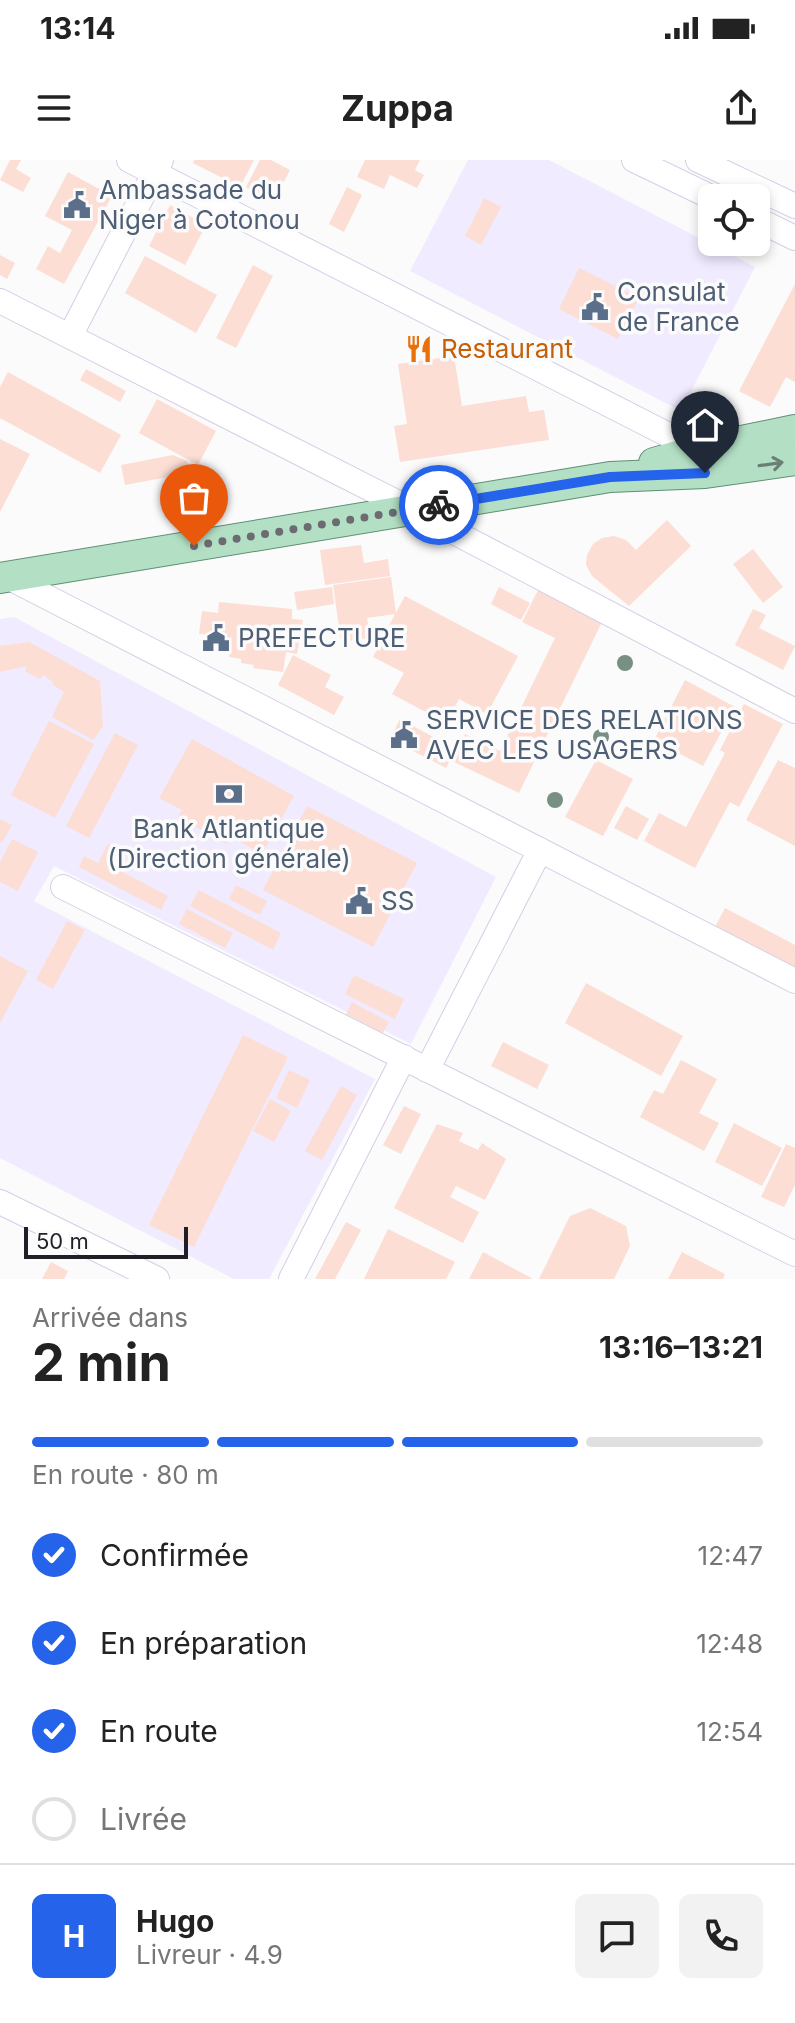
<!DOCTYPE html>
<html lang="fr">
<meta charset="utf-8">
<style>
:root{--surface:#fff;--page:#f2f2f2;--text:#222;--muted:#767676;--line:#e0e0e0;--accent:#2563eb}
body{margin:0;font-family:Inter,sans-serif;background:var(--page);color:var(--text);height:100vh;display:flex;flex-direction:column;font-size:30px;white-space:nowrap}
*{box-sizing:border-box;margin:0}
p{font-size:26px;color:var(--muted)}
.icon{flex:none;width:44px;height:44px;fill:none;stroke:currentColor;stroke-width:2;stroke-linecap:round;stroke-linejoin:round}
.map{position:relative;height:1119px;overflow:hidden}
.sheet{display:flex;flex-direction:column;background:var(--surface);flex:1}
.sheet>*{flex:none}
.fabs{position:absolute;left:698px;top:24px;display:grid;gap:16px}
.fabs a{display:grid;place-items:center;width:72px;height:72px;border-radius:12px;background:var(--surface);box-shadow:0 4px 12px #0003;font-size:40px}
.scale{position:absolute;left:24px;bottom:20px;width:164px;box-sizing:border-box;padding-left:8px;border:4px solid #211e28;border-top:0;font-size:22px;line-height:28px;white-space:nowrap;color:#211e28;-webkit-text-stroke:6px #fbfbfb;paint-order:stroke}
.pin{position:absolute;display:grid;place-items:center;width:68px;height:68px;color:#fff;margin:-82px -34px;border-radius:50% 50% 50% 0;rotate:-45deg;box-shadow:0 0 8px #0007}
.pin .icon{rotate:45deg}
.courier{position:absolute;display:grid;place-items:center;width:80px;height:80px;margin:-40px;border:6px solid #2563eb;border-radius:50%;background:#fff;color:#222;box-shadow:0 2px 10px #0007}
.summary em{font-style:normal;font-weight:700}
.summary div{display:flex;flex-direction:column-reverse}
.summary{display:flex;align-items:center;justify-content:space-between;height:136px;padding:0 32px}
h1{font-size:52px;font-weight:700;line-height:60px}
.bar{display:grid;grid-template-columns:repeat(4,1fr);gap:12px 8px;align-content:center;height:96px;padding:0 32px}
.bar i{height:10px;border-radius:6px;background:var(--line)}
.bar .active{background:var(--accent)}
.bar p{grid-column:span 4}
.line{display:flex;align-items:center;gap:20px;padding:0 32px;border-top:2px solid var(--line)}
.line div{flex:1}
.round{display:grid;place-items:center;flex:none;width:84px;height:84px;border-radius:12px;background:var(--page)}
ol{padding:0 32px;list-style:none}
li{display:flex;align-items:center;gap:24px;height:88px}
li p{margin-inline-start:auto}
li .icon{padding:8px;border-radius:50%;background:var(--accent);color:#fff;stroke-width:4}
li:last-child{color:var(--muted)}
li i{width:44px;height:44px;border:4px solid var(--line);border-radius:50%}
.status{display:flex;justify-content:space-between;align-items:center;height:56px;padding:0 40px;background:var(--surface);direction:ltr}
.status svg{height:22px;fill:currentColor}
header{display:flex;justify-content:space-between;align-items:center;height:104px;padding:0 32px;background:var(--surface);font-size:36px;font-weight:700}
.map>svg:first-child{display:block}
.built{fill:#f1ebff}
.building{fill:#fcded5}
.lines{fill:none;stroke-linecap:round;stroke-linejoin:round}
.minor-casing{stroke:#d5cee7;stroke-width:26}
.major-casing{stroke:#5f8f75;stroke-width:32}
.minor{stroke:#fff;stroke-width:24}
.major{stroke:#b3e0c5;stroke-width:30}
.tree{fill:#788f83}
.oneway{stroke:#6a7f76}
.done{stroke:#6d6b72;stroke-width:8;stroke-dasharray:0 14.4}
.route{stroke:#2563eb;stroke-width:10}
.labels{text-anchor:middle;stroke-width:7;stroke-linejoin:round;paint-order:stroke}
.service-label{font-size:26px;fill:#4e5e75;stroke:#fbfbfb;text-anchor:start}
.food-label{font-size:26px;fill:#c56008;stroke:#fbfbfb;text-anchor:start}
</style>
<div class="status"><b>13:14</b><svg viewBox="0 0 49 12"><path d="M0 12V9h3v3zM5 12V6h3v6zM10 12V3h3v9zM15 12V0h3v12zM26 1h20v11H26zM47 4h2v5h-2z"/></svg></div>
<header><svg class="icon" aria-label="menu" viewBox="0 0 24 24"><path d="M4 6h16M4 12h16M4 18h16"/></svg>Zuppa<svg class="icon" aria-label="share" viewBox="0 0 24 24"><path d="M12 15V3M7 8l5-5 5 5M5 13v7h14v-7"/></svg></header>
<div class="map">
<svg width="795" height="1119" viewBox="0 0 795 1119">
<rect width="100%" height="100%" fill="#fbfbfb"/>
<g class="built">
<path d="M468 0H549L755 107 681 251 410 111Z"/>
<path d="M14 457 496 717 411 884 54 706 34 741 375 919 269 1119H234L0 998V459Z"/>
</g>
<g class="building">
<path d="M10 0H21L16 9 31 18 23 32 0 20Z"/>
<path d="M194 0H254L240 27 193 3Z"/>
<path d="M260 0H271L290 10 274 41 246 27Z"/>
<path d="M365 0H420L415 10 424 15 417 28 390 15 384 29 357 17Z"/>
<path d="M68 12 112 36 64 124 36 109 48 86 60 93 72 70 45 56Z"/>
<path d="M347 27 362 35 344 72 329 64Z"/>
<path d="M484 38 501 47 481 85 465 76Z"/>
<path d="M170 45 206 65 185 105 149 86Z"/>
<path d="M0 95 15 103 7 119 0 115Z"/>
<path d="M145 96 217 135 196 173 125 133Z"/>
<path d="M253 105 273 116 236 188 216 178Z"/>
<path d="M579 108 639 138 618 179 559 149Z"/>
<path d="M795 124V222L786 217 770 247 739 231Z"/>
<path d="M454 196 462 246 526 236 529 252 544 250 549 280 400 302 394 266 407 264 398 204Z"/>
<path d="M86 209 126 231 120 242 80 220Z"/>
<path d="M8 212 121 275 100 313 0 258V227Z"/>
<path d="M157 239 216 271 198 305 139 273Z"/>
<path d="M0 279 30 294 0 352Z"/>
<path d="M173 295 187 301 189 313 125 325 121 305Z"/>
<path d="M667 360 691 386 629 446 592 416 586 405 587 395 593 384 602 378 614 376 626 380 636 390Z"/>
<path d="M361 385 364 403 388 399 390 416 325 425 320 390Z"/>
<path d="M753 389 783 427 763 443 733 404Z"/>
<path d="M391 417 396 453 405 436 518 496 487 554 459 539 446 563 392 534 404 513 373 497 395 454 367 458 370 478 341 482 333 425Z"/>
<path d="M332 427 334 444 297 450 294 432Z"/>
<path d="M499 427 530 443 521 460 491 444Z"/>
<path d="M538 430 602 462 519 633 452 601 465 574 500 591 555 478 522 462Z"/>
<path d="M219 442 292 449V459L303 460 297 494 286 492 283 512 253 508 254 505 241 503V499L229 497 230 492 220 491V484H209V475L199 474 202 451 218 453Z"/>
<path d="M753 449 766 455 759 468 795 486 783 510 735 485Z"/>
<path d="M29 482 100 521 103 566 93 580 52 557 64 532 52 524 53 522 43 515 40 519 25 511 27 506 0 512V486Z"/>
<path d="M293 495 331 515 325 527 344 537 334 555 278 525Z"/>
<path d="M685 520 735 547 703 606 654 580Z"/>
<path d="M744 544 783 564 739 647 730 642 695 708 644 681 659 653 686 667 725 593 720 590Z"/>
<path d="M400 559 456 589 446 608 390 579Z"/>
<path d="M49 561 94 584 55 658 11 635Z"/>
<path d="M115 573 138 585 89 678 66 666Z"/>
<path d="M192 579 294 636 262 694 230 676 226 684 178 657 182 650 159 638Z"/>
<path d="M596 600 633 619 603 676 565 657Z"/>
<path d="M778 600 795 608V686L746 660Z"/>
<path d="M307 646 417 703 373 787 263 730Z"/>
<path d="M626 646 649 659 637 680 614 668Z"/>
<path d="M0 659 12 665 2 683 0 681Z"/>
<path d="M12 679 38 692 18 731 0 722V702Z"/>
<path d="M108 684 123 692 115 708 168 736 161 750 79 707 84 696 98 703Z"/>
<path d="M236 725 267 741 260 755 229 739Z"/>
<path d="M199 730 281 773 273 790 190 746Z"/>
<path d="M725 748 795 785V812L714 769Z"/>
<path d="M187 749 233 773 225 788 179 764Z"/>
<path d="M67 761 85 770 53 829 36 820Z"/>
<path d="M0 796 28 811 0 863Z"/>
<path d="M354 815 404 839 395 859 345 834Z"/>
<path d="M586 823 683 876 661 916 565 863Z"/>
<path d="M352 842 389 862 383 873 346 854Z"/>
<path d="M243 875 288 897 194 1087 149 1065Z"/>
<path d="M503 882 549 905 537 929 491 906Z"/>
<path d="M681 900 717 919 699 953 719 963 704 991 640 957 654 930 663 934Z"/>
<path d="M289 910 310 920 297 948 276 938Z"/>
<path d="M341 926 357 935 322 1000 305 991Z"/>
<path d="M270 939 291 951 274 982 253 971Z"/>
<path d="M404 946 421 954 401 994 383 985Z"/>
<path d="M734 963 782 988 762 1026 715 1002Z"/>
<path d="M437 964 463 973 459 981 478 990 482 983 506 999 485 1040 456 1026 450 1037 479 1052 463 1083 394 1048Z"/>
<path d="M786 984 795 988V1025L784 1047 761 1037Z"/>
<path d="M590 1048 626 1066 630 1086 614 1119H539L570 1056Z"/>
<path d="M346 1062 361 1070 335 1119H315Z"/>
<path d="M388 1069 455 1102 446 1119H364Z"/>
<path d="M483 1092 533 1119H469Z"/>
<path d="M682 1092 725 1114 723 1119H668Z"/>
<path d="M51 1102 68 1111 64 1119H42Z"/>
</g>
<g class="lines">
<g class="minor-casing">
<g id="minor">
<path d="M129 0 698 290"/>
<path d="M634 0 713 38"/>
<path d="M698 0 795 46"/>
<path d="M756 59 795 78"/>
<path d="M0 141 412 350 795 551"/>
<path d="M70 176 161 0"/>
<path d="M4 415 795 821"/>
<path d="M63 727 795 1094"/>
<path d="M427 910 540 690"/>
<path d="M0 1042 157 1119"/>
<path d="M291 1119 404 897"/>
</g>
</g>
<g class="major-casing">
<g id="major">
<path d="M654 303 698 290 795 270"/>
<path d="M0 418 610 317 705 313 795 300"/>
</g>
</g>
<use href="#minor" class="minor"/>
<use href="#major" class="major"/>
</g>
<g class="tree">
<circle cx="625" cy="503" r="8"/>
<circle cx="601" cy="577" r="8"/>
<circle cx="555" cy="640" r="8"/>
</g>
<defs><path id="oneway-shaft" d="M-6 0H5M1.5-3L5.5 0L1.5 3" fill="none" stroke-width="1.6" stroke-linecap="round" stroke-linejoin="round" transform="scale(2)"/></defs>
<use class="oneway" href="#oneway-shaft" transform="translate(771 304) rotate(-8)"/>
<g class="lines">
<path class="done" d="M194 386 439 345"/>
<path class="route" d="M439 345 610 317 705 313"/>
</g>
<defs>
<g id="civic-bare" transform="scale(2.16)"><path d="M-.6-6.5H3V-4.5H.6V-3L4-1V1h2V6H-6V1h2V-1L-.6-3ZM-1.2 2.5V6h2.4V2.5Z" fill="#5c6f8a" stroke="#fbfbfb" stroke-width="2.5" paint-order="stroke"/></g>
<g id="restaurant-bare" transform="scale(2.16)"><path d="M-5-6h1v4h1v-4h1v4h1v-4h1v5L-1.5 .5V6h-2V.5L-5-1ZM5-6V6H3V1.5H1.5Q1.5-4 5-6Z" fill="#e8710a" stroke="#fbfbfb" stroke-width="2.5" paint-order="stroke"/></g>
<g id="bank-bare" transform="scale(2.16)"><path d="M-6-4H6V4H-6ZM0-2.3a2.3 2.3 0 1 0 0 4.6a2.3 2.3 0 1 0 0-4.6Z" fill="#5c6f8a" stroke="#fbfbfb" stroke-width="2.5" paint-order="stroke"/></g>
</defs>
<g fill-rule="evenodd">
<use href="#civic-bare" x="77" y="45"/>
<use href="#civic-bare" x="595" y="147"/>
<use href="#restaurant-bare" x="419" y="189"/>
<use href="#civic-bare" x="216" y="478"/>
<use href="#civic-bare" x="404" y="575"/>
<use href="#bank-bare" x="229" y="634"/>
<use href="#civic-bare" x="359" y="741"/>
</g>
<g class="labels">
<g class="service-label">
<text x="99" y="39">Ambassade du<tspan x="99" dy="30">Niger à Cotonou</tspan></text>
<text x="617" y="141">Consulat<tspan x="617" dy="30">de France</tspan></text>
<text x="238" y="487">PREFECTURE</text>
<text x="426" y="569">SERVICE DES RELATIONS<tspan x="426" dy="30">AVEC LES USAGERS</tspan></text>
<text x="229" y="678" text-anchor="middle">Bank Atlantique<tspan x="229" dy="30">(Direction générale)</tspan></text>
<text x="381" y="750">SS</text>
</g>
<g class="food-label">
<text x="441" y="198">Restaurant</text>
</g>
</g>
</svg>
<div class="fabs">
<a><svg class="icon" aria-label="locate" viewBox="0 0 24 24"><circle cx="12" cy="12" r="6"/><path d="M12 2v4M12 18v4M2 12h4M18 12h4"/></svg></a>
</div>
<div class="scale">50 m</div>
<div class="pin" style="left:194px;top:386px;background:#ea580c"><svg class="icon" aria-label="bag" viewBox="0 0 24 24"><path d="M5 8h14l-1 12H6zM9 8a3 3 0 0 1 6 0"/></svg></div>
<div class="pin" style="left:705px;top:313px;background:#1f2937"><svg class="icon" aria-label="home" viewBox="0 0 24 24"><path d="M3 11l9-7 9 7M6 9v11h12V9"/></svg></div>
<div class="courier" style="left:439px;top:345px"><svg class="icon" aria-label="bike" viewBox="0 0 24 24"><circle cx="6" cy="16" r="4"/><circle cx="18" cy="16" r="4"/><path d="M6 16l4-8h5l3 8M10 8l3 8H6M13 5h3"/></svg></div>
</div>
<section class="sheet">
<div class="summary"><div><h1>2 min</h1><p>Arrivée dans</p></div><em>13:16–13:21</em></div>
<div class="bar"><i class="active"></i><i class="active"></i><i class="active"></i><i></i><p>En route · 80 m</p></div>
<ol>
<li><svg class="icon" aria-label="check" viewBox="0 0 24 24"><path d="M5 12l5 5 9-10"/></svg>Confirmée<p>12:47</p></li>
<li><svg class="icon" aria-label="check" viewBox="0 0 24 24"><path d="M5 12l5 5 9-10"/></svg>En préparation<p>12:48</p></li>
<li><svg class="icon" aria-label="check" viewBox="0 0 24 24"><path d="M5 12l5 5 9-10"/></svg>En route<p>12:54</p></li>
<li><i></i>Livrée</li>
</ol>
<div class="line" style="height:144px"><b class="round" style="background:var(--accent);color:#fff">H</b><div><b>Hugo</b><p>Livreur · 4.9</p></div><a class="round"><svg class="icon" aria-label="chat" viewBox="0 0 24 24"><path d="M4 5h16v11H9l-5 4z"/></svg></a><a class="round"><svg class="icon" aria-label="phone" viewBox="0 0 24 24"><path d="M5 4h4l2 5-3 2q2 4 5 5l2-3 5 2v4C11 20 4 13 5 4z"/></svg></a></div>
</section>
